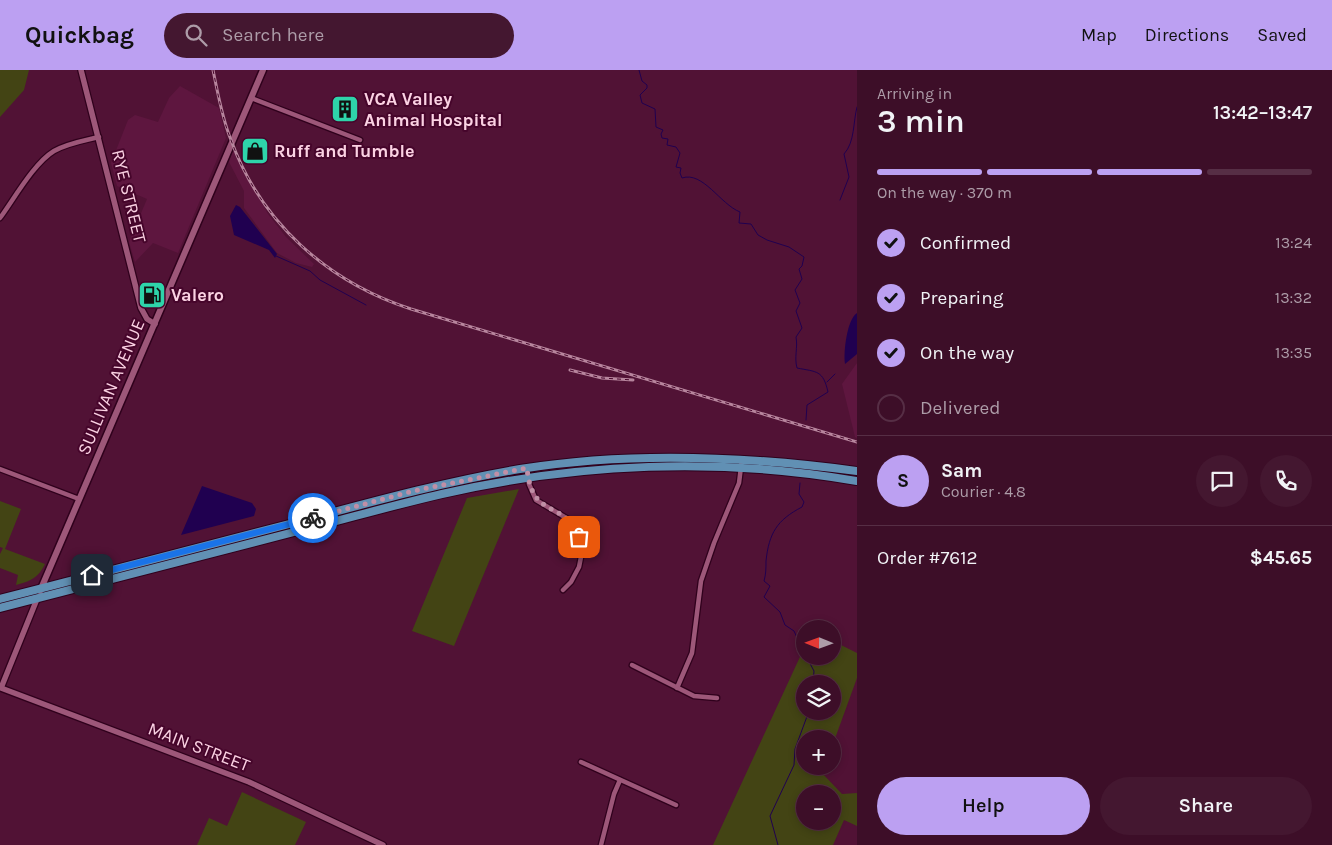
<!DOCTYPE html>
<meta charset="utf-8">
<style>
:root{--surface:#3d0e28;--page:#441730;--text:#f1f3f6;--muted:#ad9ca8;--line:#562e45;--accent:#bca0f2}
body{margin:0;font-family:Karla,sans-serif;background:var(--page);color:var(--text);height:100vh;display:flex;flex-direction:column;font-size:19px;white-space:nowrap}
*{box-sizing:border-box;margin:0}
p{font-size:16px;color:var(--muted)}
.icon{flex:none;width:28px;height:28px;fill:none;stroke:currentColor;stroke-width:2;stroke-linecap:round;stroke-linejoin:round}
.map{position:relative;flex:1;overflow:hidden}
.drawer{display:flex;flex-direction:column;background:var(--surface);width:475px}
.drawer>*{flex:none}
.needle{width:32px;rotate:271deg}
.buttons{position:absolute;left:796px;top:550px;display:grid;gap:10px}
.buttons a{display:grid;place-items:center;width:45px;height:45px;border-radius:50%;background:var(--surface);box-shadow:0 2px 8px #0003,0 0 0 1px var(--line);font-size:25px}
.pin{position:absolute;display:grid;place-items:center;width:42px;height:42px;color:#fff;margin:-21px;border-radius:10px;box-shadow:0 2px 8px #0006}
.courier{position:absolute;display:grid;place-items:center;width:50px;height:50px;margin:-25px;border:4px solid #1a73e8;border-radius:50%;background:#fff;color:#222;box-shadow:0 1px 6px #0007}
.overview em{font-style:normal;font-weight:600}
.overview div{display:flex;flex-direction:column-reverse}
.overview{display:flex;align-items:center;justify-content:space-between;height:85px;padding:0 20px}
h1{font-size:32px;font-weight:600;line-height:38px}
.bar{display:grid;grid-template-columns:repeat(4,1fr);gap:8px 5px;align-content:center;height:60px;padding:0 20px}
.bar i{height:6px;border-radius:4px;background:var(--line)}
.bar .current{background:var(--accent)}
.bar p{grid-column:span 4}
.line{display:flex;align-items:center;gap:12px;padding:0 20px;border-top:1px solid var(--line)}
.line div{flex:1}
.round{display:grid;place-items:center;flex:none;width:52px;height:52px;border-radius:26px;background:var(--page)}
ol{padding:0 20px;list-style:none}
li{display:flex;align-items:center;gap:15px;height:55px}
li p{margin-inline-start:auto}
li .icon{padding:5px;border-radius:50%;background:var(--accent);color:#111;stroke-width:4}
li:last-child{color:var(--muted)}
li i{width:28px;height:28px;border:2px solid var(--line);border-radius:50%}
.cta{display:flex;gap:10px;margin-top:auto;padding:10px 20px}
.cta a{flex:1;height:58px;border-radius:30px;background:var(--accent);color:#111;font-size:20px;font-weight:600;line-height:58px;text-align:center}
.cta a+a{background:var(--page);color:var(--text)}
header{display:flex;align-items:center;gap:30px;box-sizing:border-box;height:70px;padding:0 25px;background:var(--accent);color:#111}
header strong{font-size:24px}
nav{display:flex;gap:28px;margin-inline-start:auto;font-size:18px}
.search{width:350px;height:45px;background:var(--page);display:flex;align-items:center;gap:12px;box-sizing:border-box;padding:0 18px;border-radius:28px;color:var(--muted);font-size:19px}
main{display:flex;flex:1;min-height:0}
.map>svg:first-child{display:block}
.built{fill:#5e163f}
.green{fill:#434414;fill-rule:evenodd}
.water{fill:#200050}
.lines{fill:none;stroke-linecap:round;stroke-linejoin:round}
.stream{stroke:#200050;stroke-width:1}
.minor-casing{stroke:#2f011c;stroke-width:7}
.tertiary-casing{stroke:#2f011c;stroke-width:8}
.secondary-casing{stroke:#2f011c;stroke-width:9}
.trunk-casing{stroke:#2f011c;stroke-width:10}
.minor{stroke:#9d5779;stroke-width:4.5}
.tertiary{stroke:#9d5779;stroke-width:5.5}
.secondary{stroke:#9d5779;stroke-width:6}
.trunk{stroke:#6190b4;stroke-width:8}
.rail-casing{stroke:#b7859d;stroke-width:3}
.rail{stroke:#46052b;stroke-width:1;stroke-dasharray:4;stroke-linecap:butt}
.done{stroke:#c08fa6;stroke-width:5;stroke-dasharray:0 9}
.route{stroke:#1a73e8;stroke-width:6}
.labels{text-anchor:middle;stroke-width:4;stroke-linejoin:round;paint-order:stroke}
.poi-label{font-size:18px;font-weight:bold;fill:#fbd2e3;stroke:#46052b;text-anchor:start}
.street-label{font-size:18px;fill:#fbd2e3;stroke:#46052b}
</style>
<header>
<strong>Quickbag</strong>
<div class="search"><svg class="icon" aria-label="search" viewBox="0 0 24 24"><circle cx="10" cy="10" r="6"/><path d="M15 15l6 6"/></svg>Search here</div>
<nav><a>Map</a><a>Directions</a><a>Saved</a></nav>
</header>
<main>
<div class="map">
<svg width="857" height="775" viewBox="0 0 857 775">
<rect width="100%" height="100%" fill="#511235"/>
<g class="built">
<path d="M180 16 219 38 226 68 178 183 153 173 135 192 129 172 147 129 117 116 111 93 128 50 135 45 158 52 169 28Z"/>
<path d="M233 80 268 144 286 167 314 194 312 197 296 193 277 183 244 138V121L229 92Z"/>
<path d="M857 293V368L855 367 842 314Z"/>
</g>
<g class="green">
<path d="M0 0H29L24 20 0 47Z"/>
<path d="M519 419 454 576 412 561 467 428Z"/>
<path d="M0 431 21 439 5 479 45 494C38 508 31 511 16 515L18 505 0 498V484L3 478 0 477Z"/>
<path d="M833 571 857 583V608L833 674 832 669H805V696H824L822 703 842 724 857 723V756L844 750 833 775H713L805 576V586H832ZM805 614H832V641H805ZM805 724H832V751H805Z"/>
<path d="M242 722 306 752 295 775H197L209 748 227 756Z"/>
</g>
<g class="water">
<path d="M236 135 240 137 277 184 275 188 269 180 234 165 230 146Z"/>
<path d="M857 243V284L845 294C843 283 847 249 857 243Z"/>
<path d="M202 416 252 433 256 439 254 446 181 465Z"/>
</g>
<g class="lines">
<g class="stream">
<path d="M639 0 642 11 647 15V18L640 25 642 33 655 39 656 57 663 60 661 64 662 68 668 69 667 75 676 77 680 83 676 97 681 98 680 103 682 108C703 101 720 134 740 142L739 153 751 154 758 165 767 170 789 177 804 187 802 196 799 199 802 209 795 220 800 233 796 241 802 258 796 267C798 278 794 287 797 298 817 302 823 300 828 322L807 335 806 350"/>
<path d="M840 130 849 107 844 84C855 72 853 52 857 37"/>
<path d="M276 186 310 201 320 210 366 235"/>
<path d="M827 312 835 304"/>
<path d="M800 413 799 424 804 432 802 437C777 450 769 463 766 491 766 498 766 504 764 511L770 516 764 527 780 542 785 555 794 561 805 585"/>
<path d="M806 586 814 601 813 614"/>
<path d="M778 775 770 746 794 695 795 679 809 641"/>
</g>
<g class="minor-casing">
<g id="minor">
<path d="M251 28 360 70"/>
<path d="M0 148C14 129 34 93 54 81 68 73 83 71 99 67"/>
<path d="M527 398 529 414 536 430 573 452 583 477 579 497 571 512 563 520"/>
<path d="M0 399 79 429"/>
<path d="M632 595 694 626 717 628"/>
<path d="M677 618 692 583 701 511 714 473 739 413 742 389"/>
<path d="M581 692 676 735"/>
<path d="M601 775 614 724 620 710"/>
</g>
</g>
<g class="tertiary-casing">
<g id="tertiary">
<path d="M81 0 141 238 147 249 155 254"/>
<path d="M37 529 1 618 249 712 383 775"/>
</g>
</g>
<g class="secondary-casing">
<path id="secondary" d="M40 521 263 0"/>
</g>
<g class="trunk-casing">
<g id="trunk">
<path d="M0 529C98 504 196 478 293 453 368 433 443 412 520 399 632 381 745 386 857 401"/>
<path d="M0 538C99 513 198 487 298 461 346 449 394 435 442 424 577 393 720 387 857 411"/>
</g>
</g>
<use href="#minor" class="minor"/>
<use href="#tertiary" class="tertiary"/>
<use href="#secondary" class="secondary"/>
<use href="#trunk" class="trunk"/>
<g class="rail-casing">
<g id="rail">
<path d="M213 0C218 24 222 48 231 70 261 153 328 212 411 239L857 372"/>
<path d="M570 300 602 308 633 310"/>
</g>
</g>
<use href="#rail" class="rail"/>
</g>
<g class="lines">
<path class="done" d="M313 448 413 421 527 398C532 451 565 429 579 467"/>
<path class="route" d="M92 505 313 448"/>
</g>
<defs>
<g id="building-square" transform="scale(1.4375)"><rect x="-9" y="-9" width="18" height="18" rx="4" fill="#2ed4aa" stroke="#46052b"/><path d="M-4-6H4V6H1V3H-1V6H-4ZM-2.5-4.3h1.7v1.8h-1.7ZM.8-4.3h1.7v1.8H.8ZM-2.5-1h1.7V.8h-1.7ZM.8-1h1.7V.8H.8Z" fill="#111"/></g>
<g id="shop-square" transform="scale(1.4375)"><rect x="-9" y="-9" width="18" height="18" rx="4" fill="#2ed4aa" stroke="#46052b"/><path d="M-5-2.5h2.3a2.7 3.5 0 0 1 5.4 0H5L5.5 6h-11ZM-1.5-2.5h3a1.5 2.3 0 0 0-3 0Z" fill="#111"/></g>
<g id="fuel-square" transform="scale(1.4375)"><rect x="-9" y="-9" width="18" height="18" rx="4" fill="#2ed4aa" stroke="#46052b"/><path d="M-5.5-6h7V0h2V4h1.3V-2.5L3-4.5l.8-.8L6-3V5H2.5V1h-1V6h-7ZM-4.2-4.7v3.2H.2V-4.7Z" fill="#111"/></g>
</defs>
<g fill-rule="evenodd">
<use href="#building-square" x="345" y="39"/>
<use href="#shop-square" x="255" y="81"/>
<use href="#fuel-square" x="152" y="225"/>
</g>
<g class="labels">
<g class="poi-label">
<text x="364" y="35">VCA Valley<tspan x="364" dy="21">Animal Hospital</tspan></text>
<text x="274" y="87">Ruff and Tumble</text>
<text x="171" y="231">Valero</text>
</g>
<g class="street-label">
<text transform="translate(129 126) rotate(76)" y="6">RYE STREET</text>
<text transform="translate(111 317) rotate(-67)" y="6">SULLIVAN AVENUE</text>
<text transform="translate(199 677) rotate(21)" y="6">MAIN STREET</text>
</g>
</g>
</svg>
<div class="buttons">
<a><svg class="needle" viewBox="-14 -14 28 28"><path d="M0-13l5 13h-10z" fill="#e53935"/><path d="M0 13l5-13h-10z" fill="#ad9ca8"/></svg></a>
<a><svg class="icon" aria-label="layers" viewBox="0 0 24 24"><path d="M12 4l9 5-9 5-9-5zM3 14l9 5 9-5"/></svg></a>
<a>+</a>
<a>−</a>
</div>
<div class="pin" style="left:579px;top:467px;background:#ea580c"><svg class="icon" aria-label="bag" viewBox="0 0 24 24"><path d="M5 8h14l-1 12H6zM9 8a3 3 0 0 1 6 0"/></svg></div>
<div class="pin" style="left:92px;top:505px;background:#1f2937"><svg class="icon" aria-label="home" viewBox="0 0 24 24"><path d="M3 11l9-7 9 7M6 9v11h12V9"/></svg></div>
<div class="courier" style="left:313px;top:448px"><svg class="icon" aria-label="bike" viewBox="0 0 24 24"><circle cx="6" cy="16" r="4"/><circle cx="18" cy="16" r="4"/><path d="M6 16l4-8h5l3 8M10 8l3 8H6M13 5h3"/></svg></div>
</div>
<section class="drawer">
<div class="overview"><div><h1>3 min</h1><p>Arriving in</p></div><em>13:42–13:47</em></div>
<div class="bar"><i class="current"></i><i class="current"></i><i class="current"></i><i></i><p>On the way · 370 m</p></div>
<ol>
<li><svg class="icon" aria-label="check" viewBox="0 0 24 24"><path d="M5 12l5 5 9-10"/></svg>Confirmed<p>13:24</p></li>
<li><svg class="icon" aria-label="check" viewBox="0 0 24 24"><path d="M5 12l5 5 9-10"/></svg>Preparing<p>13:32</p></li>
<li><svg class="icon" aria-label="check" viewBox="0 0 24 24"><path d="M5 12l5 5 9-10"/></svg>On the way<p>13:35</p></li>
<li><i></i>Delivered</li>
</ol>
<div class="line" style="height:90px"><b class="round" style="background:var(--accent);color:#111">S</b><div><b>Sam</b><p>Courier · 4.8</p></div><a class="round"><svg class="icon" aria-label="chat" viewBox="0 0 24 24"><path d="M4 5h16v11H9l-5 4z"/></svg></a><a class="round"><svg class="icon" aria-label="phone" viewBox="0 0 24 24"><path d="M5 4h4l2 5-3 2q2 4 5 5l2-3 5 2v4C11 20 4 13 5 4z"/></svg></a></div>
<div class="line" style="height:65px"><div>Order #7612</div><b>$45.65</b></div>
<div class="cta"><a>Help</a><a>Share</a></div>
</section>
</main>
